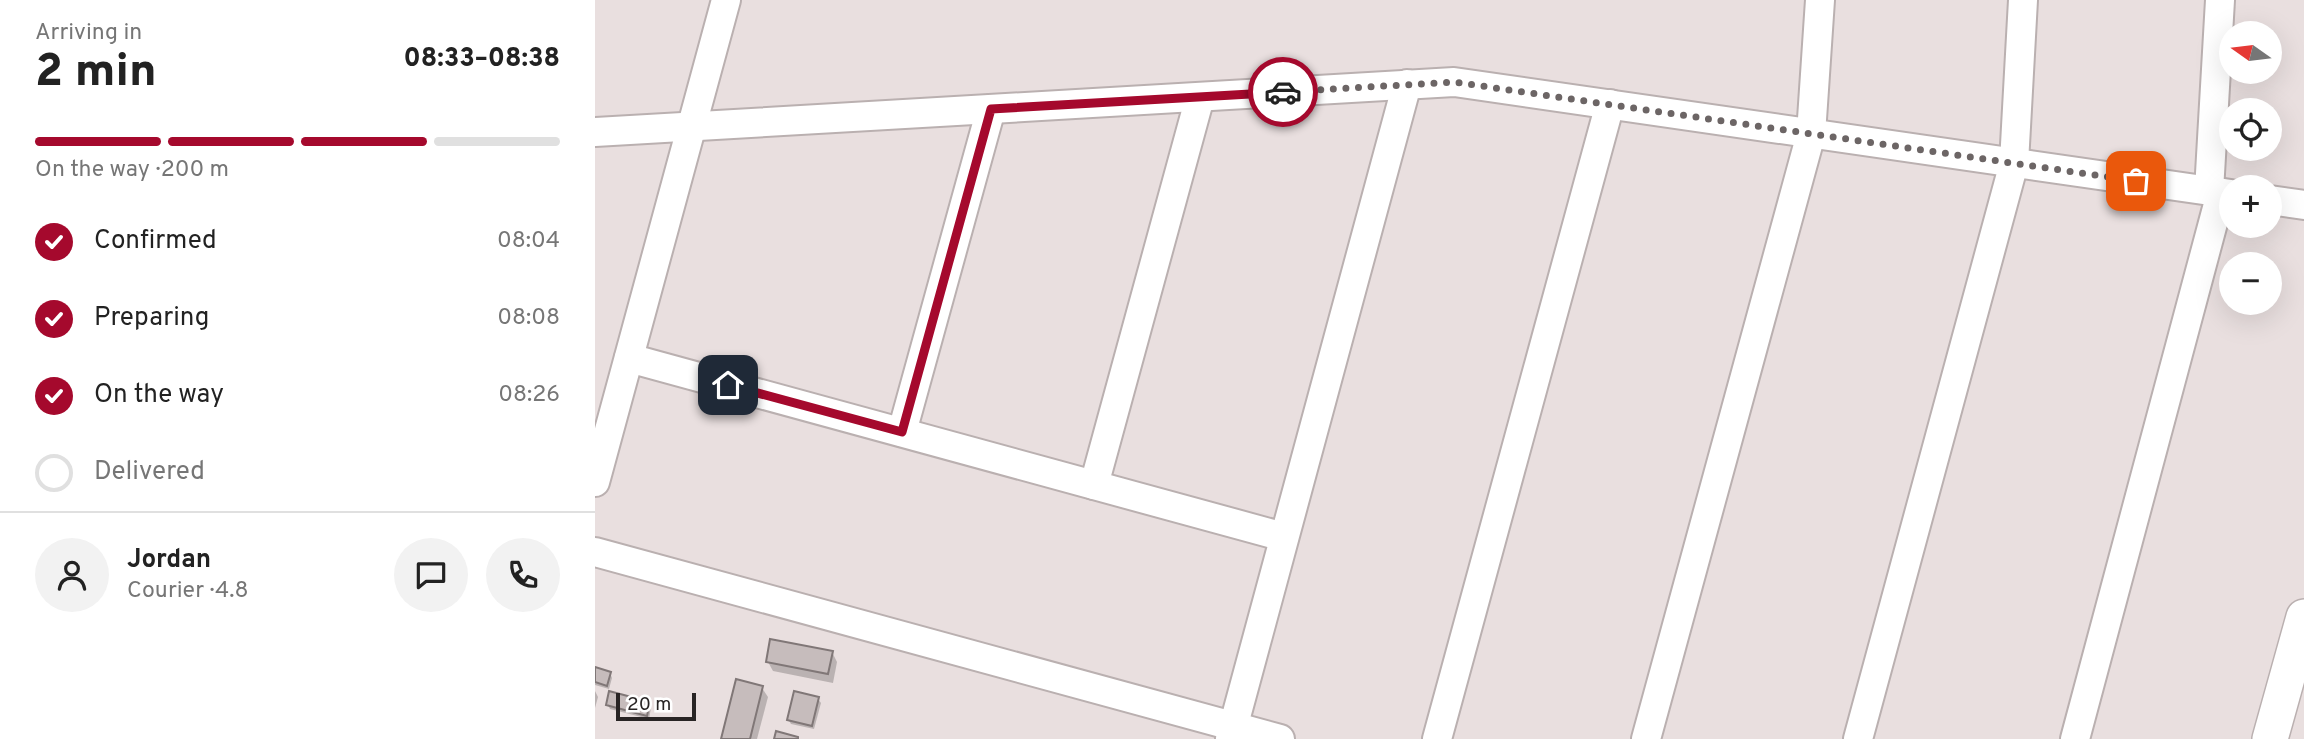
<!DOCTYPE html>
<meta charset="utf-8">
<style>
:root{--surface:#fff;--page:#f2f2f2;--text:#222;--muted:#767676;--line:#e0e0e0;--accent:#a5092d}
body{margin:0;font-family:Overpass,sans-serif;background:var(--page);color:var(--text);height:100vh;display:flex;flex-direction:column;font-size:26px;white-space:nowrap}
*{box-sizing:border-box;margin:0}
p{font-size:23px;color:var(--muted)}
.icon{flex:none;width:38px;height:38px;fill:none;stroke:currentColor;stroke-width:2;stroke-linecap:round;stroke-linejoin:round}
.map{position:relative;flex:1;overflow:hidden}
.sheet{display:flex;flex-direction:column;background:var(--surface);width:595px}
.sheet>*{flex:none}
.needle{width:46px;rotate:284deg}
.tools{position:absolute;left:1624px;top:21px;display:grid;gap:14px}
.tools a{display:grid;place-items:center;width:63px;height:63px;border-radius:50%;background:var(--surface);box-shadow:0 7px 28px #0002;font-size:35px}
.scale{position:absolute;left:21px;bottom:18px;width:80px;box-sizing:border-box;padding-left:7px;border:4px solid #282424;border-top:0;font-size:19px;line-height:24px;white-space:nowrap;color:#282424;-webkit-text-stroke:5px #fff;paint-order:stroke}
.pin{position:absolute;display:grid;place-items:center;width:60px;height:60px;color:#fff;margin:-30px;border-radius:14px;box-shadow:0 4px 10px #0006}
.courier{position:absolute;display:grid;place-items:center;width:70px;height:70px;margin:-35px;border:5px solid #a5092d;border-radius:50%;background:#fff;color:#222;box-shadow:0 2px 9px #0007}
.overview em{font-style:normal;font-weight:800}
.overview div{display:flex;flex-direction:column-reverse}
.overview{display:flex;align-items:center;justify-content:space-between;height:119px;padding:0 35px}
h1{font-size:46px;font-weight:800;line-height:52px}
.bar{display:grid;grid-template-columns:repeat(4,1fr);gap:10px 7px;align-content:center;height:84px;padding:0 35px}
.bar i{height:9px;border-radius:5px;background:var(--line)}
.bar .active{background:var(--accent)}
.bar p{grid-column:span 4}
.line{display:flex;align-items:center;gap:18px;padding:0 35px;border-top:2px solid var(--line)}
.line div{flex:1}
.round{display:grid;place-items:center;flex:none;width:74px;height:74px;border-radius:37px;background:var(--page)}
ol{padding:0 35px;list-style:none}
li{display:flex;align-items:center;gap:21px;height:77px}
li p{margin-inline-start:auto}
li .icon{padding:7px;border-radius:50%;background:var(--accent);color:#fff;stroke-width:4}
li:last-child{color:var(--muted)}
li i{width:38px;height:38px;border:4px solid var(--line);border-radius:50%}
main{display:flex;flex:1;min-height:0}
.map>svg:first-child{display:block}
.shadow{fill:#0003}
.building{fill:#c6bcbc;stroke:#807777;stroke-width:2}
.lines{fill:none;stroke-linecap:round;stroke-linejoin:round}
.minor-casing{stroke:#bab0b0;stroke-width:32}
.tertiary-casing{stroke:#bab0b0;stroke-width:38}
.minor{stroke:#fff;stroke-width:28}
.tertiary{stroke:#fff;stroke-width:35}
.done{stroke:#6c6565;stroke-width:7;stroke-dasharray:0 12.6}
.route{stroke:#a5092d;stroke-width:9}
</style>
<main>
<section class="sheet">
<div class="overview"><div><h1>2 min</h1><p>Arriving in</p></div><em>08:33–08:38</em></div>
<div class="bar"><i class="active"></i><i class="active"></i><i class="active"></i><i></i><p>On the way · 200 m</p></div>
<ol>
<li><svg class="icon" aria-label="check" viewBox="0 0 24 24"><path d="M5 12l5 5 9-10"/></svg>Confirmed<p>08:04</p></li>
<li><svg class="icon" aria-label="check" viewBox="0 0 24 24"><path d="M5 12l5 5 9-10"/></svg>Preparing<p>08:08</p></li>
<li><svg class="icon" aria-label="check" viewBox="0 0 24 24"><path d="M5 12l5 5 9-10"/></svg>On the way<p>08:26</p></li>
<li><i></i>Delivered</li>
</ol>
<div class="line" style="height:126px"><a class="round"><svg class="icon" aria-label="person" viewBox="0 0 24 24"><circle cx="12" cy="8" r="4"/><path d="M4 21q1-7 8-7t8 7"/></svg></a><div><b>Jordan</b><p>Courier · 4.8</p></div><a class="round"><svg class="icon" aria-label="chat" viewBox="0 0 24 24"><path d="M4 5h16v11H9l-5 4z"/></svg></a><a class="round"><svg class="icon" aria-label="phone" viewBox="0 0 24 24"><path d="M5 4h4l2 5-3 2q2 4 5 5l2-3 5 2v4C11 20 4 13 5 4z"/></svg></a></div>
</section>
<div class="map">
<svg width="1709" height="739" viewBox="0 0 1709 739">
<rect width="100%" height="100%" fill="#e9dfdf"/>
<g class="shadow">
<path d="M237 652 242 662 238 683 178 671 173 662Z"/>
<path d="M0 669 15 673 17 678 14 689 0 685Z"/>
<path d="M167 688 173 697 162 739H128Z"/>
<path d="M0 691 3 697 0 708Z"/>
<path d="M223 699 226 703 219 729 196 724 193 719Z"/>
<path d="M54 704 56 708 54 719 15 709 13 705Z"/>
</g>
<g class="building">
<path d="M175 639 238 651 233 674 171 662Z"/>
<path d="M0 667 16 672 12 686 0 682Z"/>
<path d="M141 679 168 686 155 739H126Z"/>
<path d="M14 691 55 702 52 716 11 705Z"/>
<path d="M199 691 224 697 217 726 192 720Z"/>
<path d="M181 731 203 737V739H179Z"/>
</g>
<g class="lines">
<g class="minor-casing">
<g id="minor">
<path d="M0 132 859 82 1636 194"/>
<path d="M1614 191 1625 0"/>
<path d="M1675 200 1709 205"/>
<path d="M34 358 689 537"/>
<path d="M307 432 396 109"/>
<path d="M0 482 131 0"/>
<path d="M499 485 605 97"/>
<path d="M0 552 685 739"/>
<path d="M635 739 812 84"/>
<path d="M842 739 1015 104"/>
<path d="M1051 739 1216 134 1225 0"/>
<path d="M1263 739 1419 163 1428 0"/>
<path d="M1480 739 1626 193"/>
</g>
</g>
<g class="tertiary-casing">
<path id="tertiary" d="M1675 739 1709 617"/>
</g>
<use href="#minor" class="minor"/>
<use href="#tertiary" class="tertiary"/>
</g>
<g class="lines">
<path class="done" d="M688 92 859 82 1541 181"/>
<path class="route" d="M133 385 307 432 396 109 688 92"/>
</g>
</svg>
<div class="tools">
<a><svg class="needle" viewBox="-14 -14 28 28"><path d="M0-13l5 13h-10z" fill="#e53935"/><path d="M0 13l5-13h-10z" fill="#767676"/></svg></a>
<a><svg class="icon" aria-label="locate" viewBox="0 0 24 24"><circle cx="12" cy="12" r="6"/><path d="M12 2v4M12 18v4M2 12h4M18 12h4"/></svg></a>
<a>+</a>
<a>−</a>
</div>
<div class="scale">20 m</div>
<div class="pin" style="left:1541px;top:181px;background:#ea580c"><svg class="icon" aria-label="bag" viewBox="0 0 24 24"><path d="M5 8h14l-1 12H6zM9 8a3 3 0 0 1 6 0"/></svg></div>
<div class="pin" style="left:133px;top:385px;background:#1f2937"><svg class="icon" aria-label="home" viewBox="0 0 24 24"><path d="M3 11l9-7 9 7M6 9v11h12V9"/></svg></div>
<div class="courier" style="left:688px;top:92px"><svg class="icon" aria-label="car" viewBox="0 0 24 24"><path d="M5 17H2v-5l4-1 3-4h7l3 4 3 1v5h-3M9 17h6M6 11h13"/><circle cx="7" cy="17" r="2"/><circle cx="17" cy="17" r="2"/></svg></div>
</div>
</main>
